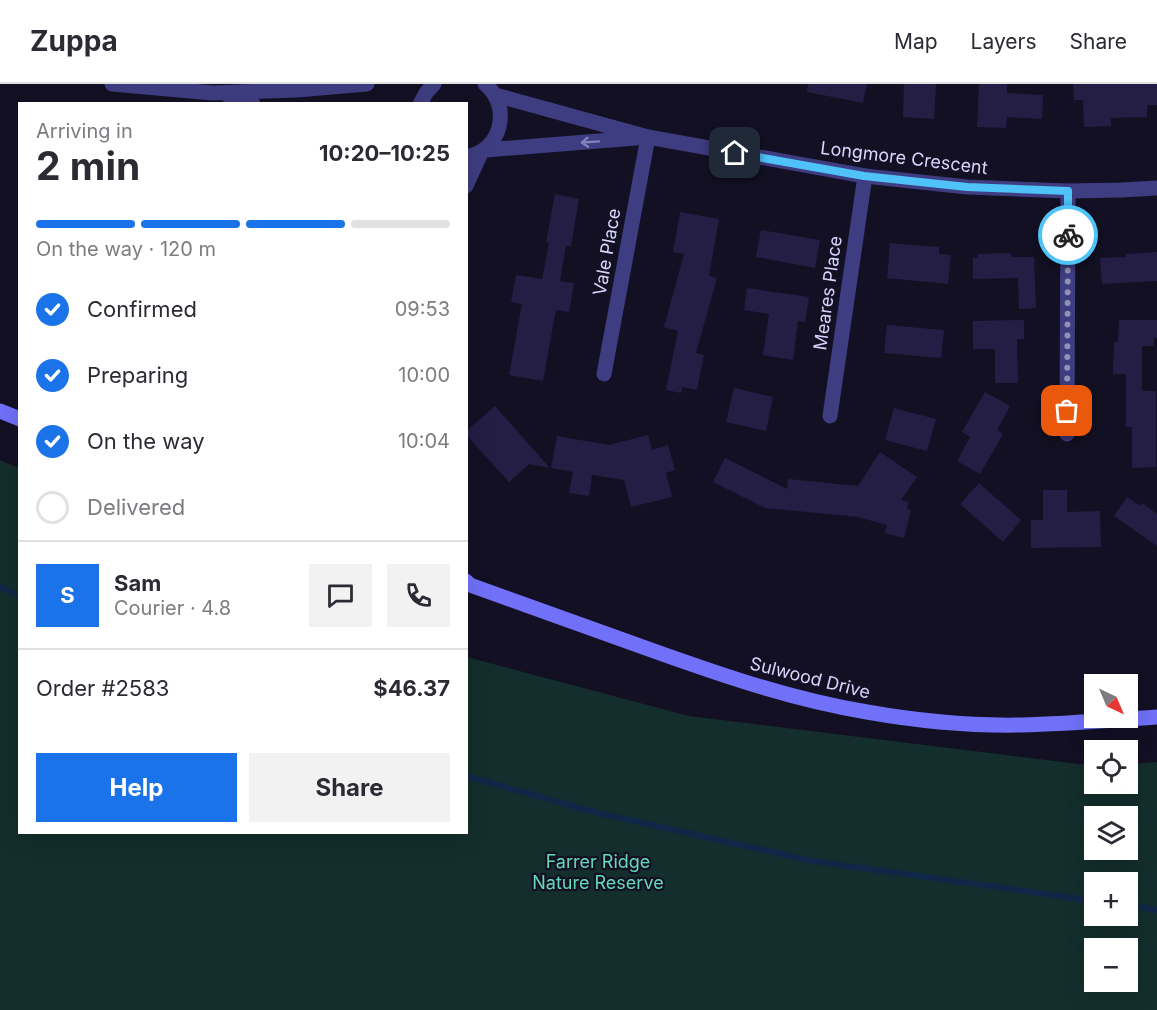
<!DOCTYPE html>
<meta charset="utf-8">
<style>
:root{--surface:#fff;--page:#f2f2f3;--text:#2b2b33;--muted:#7c7c81;--line:#e1e1e2;--accent:#1a73e8}
body{margin:0;font-family:Inter,sans-serif;background:var(--page);color:var(--text);height:100vh;display:flex;flex-direction:column;font-size:22px;white-space:nowrap}
*{box-sizing:border-box;margin:0}
p{font-size:20px;color:var(--muted)}
.icon{flex:none;width:33px;height:33px;fill:none;stroke:currentColor;stroke-width:2;stroke-linecap:round;stroke-linejoin:round}
.map{position:relative;flex:1;overflow:hidden}
.drawer{position:absolute;left:18px;top:18px;width:450px;height:732px;display:flex;flex-direction:column;background:var(--surface);border-radius:0px;box-shadow:0 6px 24px #0002}
.drawer>*{flex:none}
.needle{width:39px;rotate:136deg}
.controls{position:absolute;left:1084px;top:590px;display:grid;gap:12px}
.controls a{display:grid;place-items:center;width:54px;height:54px;border-radius:0px;background:var(--surface);box-shadow:0 6px 24px #0002;font-size:30px}
.pin{position:absolute;display:grid;place-items:center;width:51px;height:51px;color:#fff;margin:-26px;border-radius:12px;box-shadow:0 3px 9px #0006}
.courier{position:absolute;display:grid;place-items:center;width:60px;height:60px;margin:-30px;border:4px solid #4fc3f7;border-radius:50%;background:#fff;color:#222;box-shadow:0 2px 8px #0007}
.summary em{font-style:normal;font-weight:700}
.summary div{display:flex;flex-direction:column-reverse}
.summary{display:flex;align-items:center;justify-content:space-between;height:102px;padding:0 18px}
h1{font-size:39px;font-weight:700;line-height:45px}
.bar{display:grid;grid-template-columns:repeat(4,1fr);gap:9px 6px;align-content:center;height:72px;padding:0 18px}
.bar i{height:8px;border-radius:4px;background:var(--line)}
.bar .active{background:var(--accent)}
.bar p{grid-column:span 4}
.line{display:flex;align-items:center;gap:15px;padding:0 18px;border-top:2px solid var(--line)}
.line div{flex:1}
.round{display:grid;place-items:center;flex:none;width:63px;height:63px;border-radius:0px;background:var(--page)}
ol{padding:0 18px;list-style:none}
li{display:flex;align-items:center;gap:18px;height:66px}
li p{margin-inline-start:auto}
li .icon{padding:6px;border-radius:50%;background:var(--accent);color:#fff;stroke-width:4}
li:last-child{color:var(--muted)}
li i{width:33px;height:33px;border:3px solid var(--line);border-radius:50%}
.button{display:flex;gap:12px;margin-top:auto;padding:12px 18px}
.button a{flex:1;height:69px;border-radius:0px;background:var(--accent);color:#fff;font-size:24px;font-weight:700;line-height:69px;text-align:center}
.button a+a{background:var(--page);color:var(--text)}
header{display:flex;align-items:center;gap:36px;box-sizing:border-box;height:84px;padding:0 30px;background:var(--surface);border-bottom:2px solid var(--line)}
header strong{font-size:28px}
nav{display:flex;gap:33px;margin-inline-start:auto;font-size:21px}
.map>svg:first-child{display:block}
.green{fill:#132e2c;fill-rule:evenodd}
.lines{fill:none;stroke-linecap:round;stroke-linejoin:round}
.stream{stroke:#102747;stroke-width:6}
.building{fill:#241d44}
.minor{stroke:#3e3d81;stroke-width:15}
.tertiary{stroke:#3e3d81;stroke-width:15}
.secondary{stroke:#7070f9;stroke-width:15}
.oneway{stroke:#8381b9}
.done{stroke:#9390b1;stroke-width:6;stroke-dasharray:0 10.8}
.route{stroke:#4fc3f7;stroke-width:8}
.labels{text-anchor:middle;stroke-width:4.5;stroke-linejoin:round;paint-order:stroke}
.street-label{font-size:18px;fill:#d8d5fd;stroke:#131024}
.park-label{font-size:18px;fill:#64dab9;stroke:#131024}
</style>
<header>
<strong>Zuppa</strong>
<nav><a>Map</a><a>Layers</a><a>Share</a></nav>
</header>
<div class="map">
<svg width="1157" height="926" viewBox="0 0 1157 926">
<rect width="100%" height="100%" fill="#131024"/>
<path class="green" d="M0 376 19 384 20 748H466L467 573 689 632 1095 682V699H1128V680L1157 678V926H0ZM1095 732H1128V765H1095ZM1095 798H1128V831H1095ZM1095 864H1128V897H1095Z"/>
<g class="lines">
<g class="stream">
<path d="M0 503 20 512"/>
<path d="M466 692 598 729 813 777 1095 817"/>
<path d="M1128 821 1157 826"/>
</g>
</g>
<g class="building">
<path d="M808 0H867L863 19 807 8Z"/>
<path d="M904 0H936L934 35 903 33Z"/>
<path d="M979 0H1007V9L1043 11 1042 35 1007 33 1006 44 977 43Z"/>
<path d="M1073 0H1157V21H1147V33L1111 34V42L1084 43 1083 16H1074Z"/>
<path d="M555 110 579 115 571 162H566L560 197 574 199 569 228 556 226 543 297 509 291 522 220 511 218 516 191 542 195 549 159 546 158Z"/>
<path d="M680 128 719 135 709 192 717 194 696 269 704 271 697 306 682 303 681 309 666 306 678 247 664 243 684 170 673 168Z"/>
<path d="M761 146 820 156 815 184 756 173Z"/>
<path d="M890 159 939 163V170L951 171 948 200 887 194Z"/>
<path d="M1157 168V197L1102 200 1100 174 1126 173V170Z"/>
<path d="M1011 169V173H1034L1036 224 1019 225 1018 194 973 195V174H978L977 170Z"/>
<path d="M747 204 809 213 805 238 798 237 793 276 763 271 769 230 744 226Z"/>
<path d="M1024 236V255H1017L1018 299H995V265H973V237Z"/>
<path d="M1119 236H1157V254H1154V262H1142V307H1156V383L1132 384V343H1126V290H1113L1114 258H1118Z"/>
<path d="M887 241 944 246 941 274 884 269Z"/>
<path d="M734 304 773 313 766 347 726 338Z"/>
<path d="M985 308 1010 322 997 346 1003 350 980 390 957 377 970 353 962 348Z"/>
<path d="M495 322 550 384 529 380 509 398 466 351V347Z"/>
<path d="M894 324 936 335 927 367 885 356Z"/>
<path d="M648 351 652 366 668 361 675 386 666 389 672 413 631 423 624 396 592 391 589 412 569 409 573 388 551 384 557 352 609 361Z"/>
<path d="M880 368 917 393 901 416 909 418 907 425 911 426 904 454 885 449 887 441 858 433 765 424 713 398 725 374 787 405 788 395 858 402Z"/>
<path d="M979 399 1021 436 1003 458 960 420Z"/>
<path d="M1043 406H1067V428L1100 427 1101 463 1031 464V436H1043Z"/>
<path d="M1127 413 1140 422 1142 419 1157 430V462L1114 432Z"/>
</g>
<g class="lines">
<g class="minor">
<path d="M112 0 213 9 297 6 367 0"/>
<path d="M495 11 648 53 865 92 967 103 1068 107 1121 106 1157 104"/>
<path d="M230 14 253 20"/>
<path d="M485 66 636 54"/>
<path d="M604 290 648 53"/>
<path d="M830 332 865 92"/>
<path d="M1067 350 1068 107"/>
</g>
<g class="tertiary">
<path d="M420 20 426 9 434 0"/>
<path d="M466 73C502 67 512 22 485 0"/>
<path d="M466 102 481 69"/>
</g>
<g class="secondary">
<path d="M0 327 20 335"/>
<path d="M466 497 470 501C531 523 593 545 654 567 724 592 794 616 867 628 918 637 970 642 1021 641 1066 640 1112 636 1157 633"/>
</g>
</g>
<defs><path id="oneway-shaft" d="M-6 0H5M1.5-3L5.5 0L1.5 3" fill="none" stroke-width="1.6" stroke-linecap="round" stroke-linejoin="round" transform="scale(1.5)"/></defs>
<use class="oneway" href="#oneway-shaft" transform="translate(590 58) rotate(176)"/>
<g class="lines">
<path class="done" d="M1067 327 1068 151"/>
<path class="route" d="M735 69 864 92 967 103 1068 107V151"/>
</g>
<g class="labels">
<g class="street-label">
<text transform="translate(904 74) rotate(7)" y="6">Longmore Crescent</text>
<text transform="translate(607 168) rotate(-80)" y="6">Vale Place</text>
<text transform="translate(828 209) rotate(-82)" y="6">Meares Place</text>
<text transform="translate(810 594) rotate(14)" y="6">Sulwood Drive</text>
</g>
<g class="park-label">
<text x="598" y="784">Farrer Ridge<tspan x="598" dy="21">Nature Reserve</tspan></text>
</g>
</g>
</svg>
<div class="controls">
<a><svg class="needle" viewBox="-14 -14 28 28"><path d="M0-13l5 13h-10z" fill="#e53935"/><path d="M0 13l5-13h-10z" fill="#7c7c81"/></svg></a>
<a><svg class="icon" aria-label="locate" viewBox="0 0 24 24"><circle cx="12" cy="12" r="6"/><path d="M12 2v4M12 18v4M2 12h4M18 12h4"/></svg></a>
<a><svg class="icon" aria-label="layers" viewBox="0 0 24 24"><path d="M12 4l9 5-9 5-9-5zM3 14l9 5 9-5"/></svg></a>
<a>+</a>
<a>−</a>
</div>
<div class="pin" style="left:1067px;top:327px;background:#ea580c"><svg class="icon" aria-label="bag" viewBox="0 0 24 24"><path d="M5 8h14l-1 12H6zM9 8a3 3 0 0 1 6 0"/></svg></div>
<div class="pin" style="left:735px;top:69px;background:#1f2937"><svg class="icon" aria-label="home" viewBox="0 0 24 24"><path d="M3 11l9-7 9 7M6 9v11h12V9"/></svg></div>
<div class="courier" style="left:1068px;top:151px"><svg class="icon" aria-label="bike" viewBox="0 0 24 24"><circle cx="6" cy="16" r="4"/><circle cx="18" cy="16" r="4"/><path d="M6 16l4-8h5l3 8M10 8l3 8H6M13 5h3"/></svg></div>
<section class="drawer">
<div class="summary"><div><h1>2 min</h1><p>Arriving in</p></div><em>10:20–10:25</em></div>
<div class="bar"><i class="active"></i><i class="active"></i><i class="active"></i><i></i><p>On the way · 120 m</p></div>
<ol>
<li><svg class="icon" aria-label="check" viewBox="0 0 24 24"><path d="M5 12l5 5 9-10"/></svg>Confirmed<p>09:53</p></li>
<li><svg class="icon" aria-label="check" viewBox="0 0 24 24"><path d="M5 12l5 5 9-10"/></svg>Preparing<p>10:00</p></li>
<li><svg class="icon" aria-label="check" viewBox="0 0 24 24"><path d="M5 12l5 5 9-10"/></svg>On the way<p>10:04</p></li>
<li><i></i>Delivered</li>
</ol>
<div class="line" style="height:108px"><b class="round" style="background:var(--accent);color:#fff">S</b><div><b>Sam</b><p>Courier · 4.8</p></div><a class="round"><svg class="icon" aria-label="chat" viewBox="0 0 24 24"><path d="M4 5h16v11H9l-5 4z"/></svg></a><a class="round"><svg class="icon" aria-label="phone" viewBox="0 0 24 24"><path d="M5 4h4l2 5-3 2q2 4 5 5l2-3 5 2v4C11 20 4 13 5 4z"/></svg></a></div>
<div class="line" style="height:78px"><div>Order #2583</div><b>$46.37</b></div>
<div class="button"><a>Help</a><a>Share</a></div>
</section>
</div>
